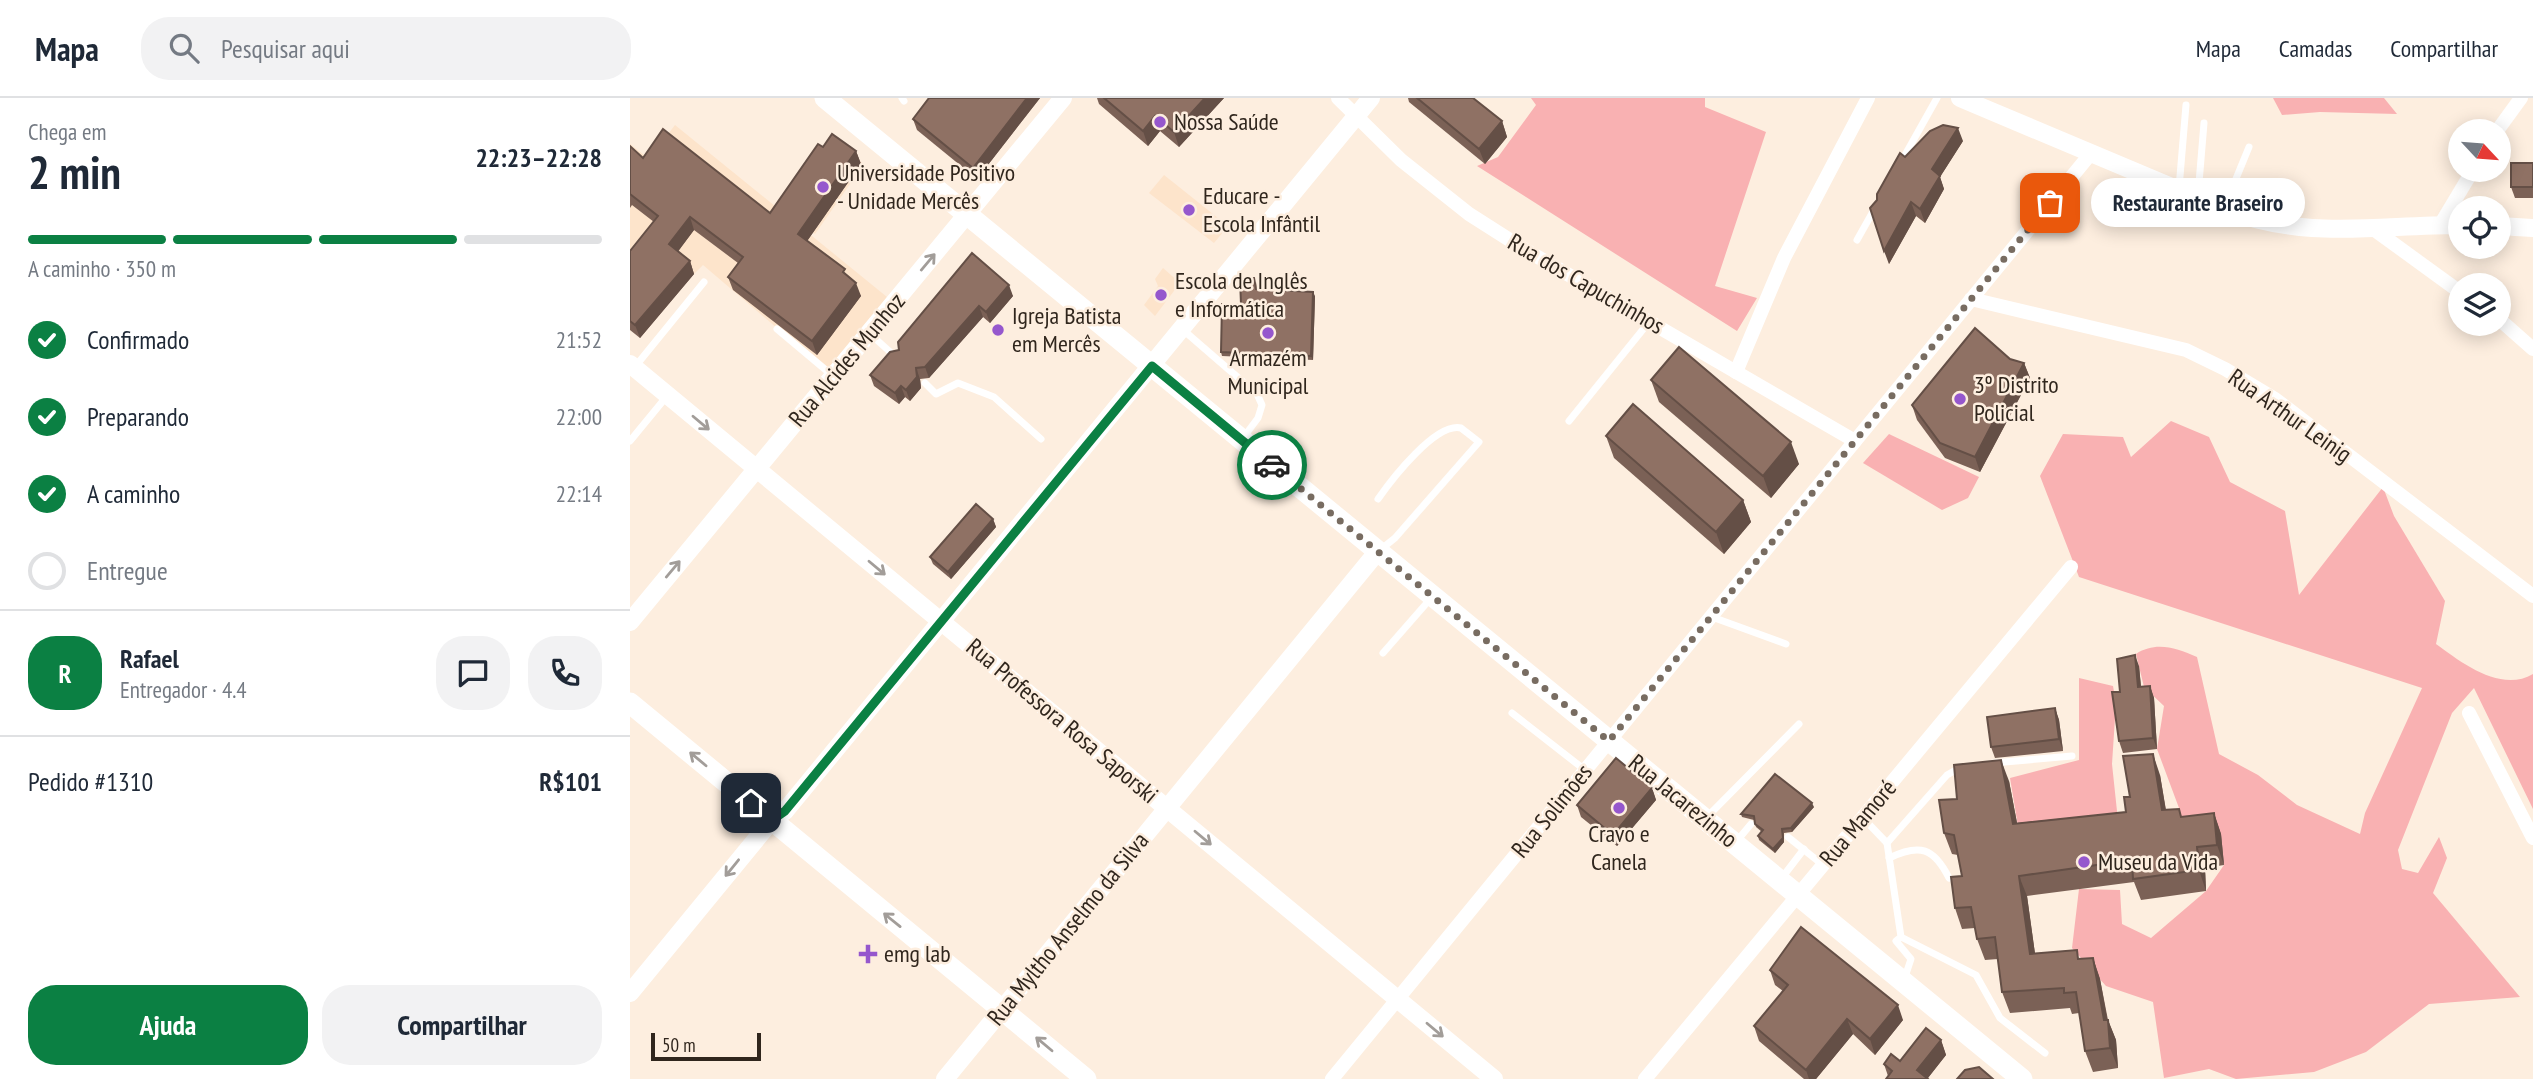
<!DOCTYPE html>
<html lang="pt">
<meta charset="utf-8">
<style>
:root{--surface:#fff;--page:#f2f2f3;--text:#1f2937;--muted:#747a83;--line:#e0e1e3;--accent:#0b8043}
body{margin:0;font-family:"PT Sans Narrow",sans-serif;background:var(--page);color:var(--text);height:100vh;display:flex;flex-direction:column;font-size:26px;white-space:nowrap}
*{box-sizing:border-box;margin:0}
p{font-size:23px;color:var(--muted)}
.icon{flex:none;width:38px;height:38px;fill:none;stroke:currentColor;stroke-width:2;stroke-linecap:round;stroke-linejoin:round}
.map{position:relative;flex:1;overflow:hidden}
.side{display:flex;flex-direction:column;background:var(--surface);width:630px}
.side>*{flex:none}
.needle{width:46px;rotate:116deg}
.controls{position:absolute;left:1818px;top:21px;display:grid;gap:14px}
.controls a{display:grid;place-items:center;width:63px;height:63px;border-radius:50%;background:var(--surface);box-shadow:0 4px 18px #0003;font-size:35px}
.scale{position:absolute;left:21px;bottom:18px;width:110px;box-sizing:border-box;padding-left:7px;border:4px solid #30261d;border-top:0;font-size:19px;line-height:24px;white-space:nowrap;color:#30261d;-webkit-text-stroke:5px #fdeedf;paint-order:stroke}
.pin{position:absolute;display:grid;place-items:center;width:60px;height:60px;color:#fff;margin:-30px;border-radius:14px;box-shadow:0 4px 10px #0006}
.courier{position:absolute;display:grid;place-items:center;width:70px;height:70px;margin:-35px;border:5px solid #0b8043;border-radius:50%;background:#fff;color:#222;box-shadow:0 2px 9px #0007}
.bubble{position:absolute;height:49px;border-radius:24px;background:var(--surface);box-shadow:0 4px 18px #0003;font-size:23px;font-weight:700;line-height:49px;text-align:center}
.headline em{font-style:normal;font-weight:700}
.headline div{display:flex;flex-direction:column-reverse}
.headline{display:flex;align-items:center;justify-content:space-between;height:119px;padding:0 28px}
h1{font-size:46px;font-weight:700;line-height:52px}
.bar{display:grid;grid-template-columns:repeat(4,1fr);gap:10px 7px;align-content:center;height:84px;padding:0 28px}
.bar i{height:9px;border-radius:5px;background:var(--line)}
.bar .on{background:var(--accent)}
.bar p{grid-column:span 4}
.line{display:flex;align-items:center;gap:18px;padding:0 28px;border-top:2px solid var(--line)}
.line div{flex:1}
.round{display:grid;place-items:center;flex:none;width:74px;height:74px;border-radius:28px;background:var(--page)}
ol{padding:0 28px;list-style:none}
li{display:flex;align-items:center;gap:21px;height:77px}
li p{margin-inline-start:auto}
li .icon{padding:7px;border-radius:50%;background:var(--accent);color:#fff;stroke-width:4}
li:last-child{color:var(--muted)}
li i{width:38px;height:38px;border:4px solid var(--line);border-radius:50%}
.cta{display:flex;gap:14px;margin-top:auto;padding:14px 28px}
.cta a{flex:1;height:80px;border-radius:28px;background:var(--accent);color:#fff;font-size:28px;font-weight:700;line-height:80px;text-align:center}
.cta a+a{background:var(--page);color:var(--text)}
header{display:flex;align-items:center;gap:42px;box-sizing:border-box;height:98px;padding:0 35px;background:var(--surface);border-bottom:2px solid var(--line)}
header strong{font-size:33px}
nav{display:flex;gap:38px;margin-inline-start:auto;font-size:24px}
.search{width:490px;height:63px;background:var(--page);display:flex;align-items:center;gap:18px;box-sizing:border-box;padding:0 24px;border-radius:28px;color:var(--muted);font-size:26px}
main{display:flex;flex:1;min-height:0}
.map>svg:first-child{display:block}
.built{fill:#fde4cb}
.green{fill:#f9b1b2}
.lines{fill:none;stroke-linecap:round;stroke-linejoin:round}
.service{stroke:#fff;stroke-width:7}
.minor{stroke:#fff;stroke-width:14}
.tertiary{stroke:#fff;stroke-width:18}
.secondary{stroke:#fff;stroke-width:21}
.wall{fill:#7b6156}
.shaded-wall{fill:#644f46}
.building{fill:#8f7164;stroke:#644f46;stroke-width:2}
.oneway{stroke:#a29d99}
.done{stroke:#786c61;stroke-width:7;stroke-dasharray:0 12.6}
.route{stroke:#0b8043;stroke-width:9}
.poi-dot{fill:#9557cd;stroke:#fdeedf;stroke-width:2.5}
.labels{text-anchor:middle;stroke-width:5;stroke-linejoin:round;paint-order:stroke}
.poi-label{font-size:24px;fill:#30261d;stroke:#fdeedf;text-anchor:start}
.street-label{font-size:24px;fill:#30261d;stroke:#fdeedf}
</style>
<header>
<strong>Mapa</strong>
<div class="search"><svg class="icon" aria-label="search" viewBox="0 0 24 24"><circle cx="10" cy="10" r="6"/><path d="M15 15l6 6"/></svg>Pesquisar aqui</div>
<nav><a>Mapa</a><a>Camadas</a><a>Compartilhar</a></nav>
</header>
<main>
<section class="side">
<div class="headline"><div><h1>2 min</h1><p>Chega em</p></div><em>22:23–22:28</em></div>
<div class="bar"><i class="on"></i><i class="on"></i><i class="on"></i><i></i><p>A caminho · 350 m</p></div>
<ol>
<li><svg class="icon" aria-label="check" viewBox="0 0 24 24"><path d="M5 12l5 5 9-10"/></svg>Confirmado<p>21:52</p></li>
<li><svg class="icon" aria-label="check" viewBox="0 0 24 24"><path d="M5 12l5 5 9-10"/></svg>Preparando<p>22:00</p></li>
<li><svg class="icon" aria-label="check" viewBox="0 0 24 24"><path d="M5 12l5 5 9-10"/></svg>A caminho<p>22:14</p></li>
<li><i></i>Entregue</li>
</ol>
<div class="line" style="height:126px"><b class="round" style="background:var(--accent);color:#fff">R</b><div><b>Rafael</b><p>Entregador · 4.4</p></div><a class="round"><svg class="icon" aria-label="chat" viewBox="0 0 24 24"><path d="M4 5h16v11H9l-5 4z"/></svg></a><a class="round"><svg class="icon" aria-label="phone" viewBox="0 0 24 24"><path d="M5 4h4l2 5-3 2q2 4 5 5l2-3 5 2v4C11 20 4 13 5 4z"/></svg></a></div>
<div class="line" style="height:91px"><div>Pedido #1310</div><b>R$101</b></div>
<div class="cta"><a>Ajuda</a><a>Compartilhar</a></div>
</section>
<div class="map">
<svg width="1903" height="981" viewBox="0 0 1903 981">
<rect width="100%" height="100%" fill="#fdeedf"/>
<g class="built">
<path d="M45 27 151 113 201 43 234 66 185 136 155 116 257 199 250 208 257 214 202 277 73 167 64 176 0 212V46L19 61Z"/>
<path d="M534 77 598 128 584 145 519 95Z"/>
<path d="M533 170 550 185 525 218 514 207 528 188 525 181Z"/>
</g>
<g class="green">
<path d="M901 0H1075V9L1136 34 1085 188 1127 200 1107 233 847 68 868 59 906 7Z"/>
<path d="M1643 0H1754L1767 16 1690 14 1652 17Z"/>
<path d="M1541 323 1579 339 1600 384 1655 413 1669 497 1753 389 1764 418 1815 503 1806 546C1832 565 1871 595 1903 576V711L1844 590 1822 615 1768 752 1772 771 1788 775 1809 739 1817 760 1803 795 1890 899 1799 906 1736 954 1684 974 1606 981 1579 971 1534 980 1523 904 1476 888 1442 850 1449 791 1490 792 1492 826 1521 840 1576 793 1594 767 1542 727 1549 710 1527 651 1534 608 1514 589 1506 556C1526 543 1546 550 1567 559L1589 656 1628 677 1667 707 1730 736 1735 715 1792 590 1449 479 1410 378 1433 336 1493 339 1501 359Z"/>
<path d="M1259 336 1349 379 1338 400 1312 412 1233 365Z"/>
<path d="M1449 580 1483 588 1486 605 1482 666 1489 732 1391 746 1380 680 1449 662Z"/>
</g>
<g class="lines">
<g class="service">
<path d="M272 0 274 3"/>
<path d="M1270 66 1307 0"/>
<path d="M1549 90 1556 7"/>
<path d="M1568 97 1574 25"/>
<path d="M1594 110 1619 49"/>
<path d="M1227 142 1245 110"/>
<path d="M147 231 203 278"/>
<path d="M552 231 627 296 632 307 628 320 613 340"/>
<path d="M239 235 267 260"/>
<path d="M4 270 74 184"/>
<path d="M295 285 306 296 328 285 364 299 411 341"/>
<path d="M939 323 1019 224"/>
<path d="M0 343 37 298"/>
<path d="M748 401C762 381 806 324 831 330L849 344 765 440 750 452"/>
<path d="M1082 519 1156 546"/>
<path d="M753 555 802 499"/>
<path d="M882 615 955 672"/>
<path d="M1363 665 1442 658"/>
<path d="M1076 720 1169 626"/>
<path d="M1233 720 1257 745 1317 677 1331 669"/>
<path d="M1158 739 1193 767"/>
<path d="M1106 744 1121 726"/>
<path d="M1257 745 1271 839 1266 843 1281 861 1274 882"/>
<path d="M1259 760C1290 745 1304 750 1319 780"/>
<path d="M1151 781 1174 751"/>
<path d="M1271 839 1346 877 1370 920 1415 955"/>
</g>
<g class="minor">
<path d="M708 0 771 62 839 116 894 151 1225 343"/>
<path d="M1867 33 1891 0"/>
<path d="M1810 127 1843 72"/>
<path d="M1742 130 1830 194"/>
<path d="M1341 201 1556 252 1595 271 1645 301 1903 498"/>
<path d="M1869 221 1903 251"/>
<path d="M1106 274 1154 160 1238 0"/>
<path d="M1839 615 1903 740"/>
<path d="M702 981 1462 54"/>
<path d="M1015 981 1441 469"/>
</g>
<g class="tertiary">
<path d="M1330 0 1594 111C1679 143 1744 127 1830 127"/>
<path d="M1869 128 1903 130"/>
<path d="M0 266 864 981"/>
<path d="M0 524 433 0"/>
<path d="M0 895 142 722 155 713 741 0"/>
<path d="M315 981 748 453"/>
</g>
<g class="secondary">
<path d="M195 0 1392 981"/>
<path d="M0 605 456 981"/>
</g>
</g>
<g class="wall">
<path d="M299 0H410L347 81 287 32 283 21Z"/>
<path d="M467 0H594L549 49 530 33 518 48 469 6Z"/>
<path d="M778 0H843L872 23 877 39 855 66 779 4Z"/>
<path d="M1333 43 1310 79 1314 91 1295 125 1286 118 1259 166 1247 102 1275 59Z"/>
<path d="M0 48 13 60 140 115 193 49 226 53 231 66 177 143 217 177 231 198 187 257 103 192 98 179 108 165 64 132 48 153 60 163 64 176 10 240 0 232V153L24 124 2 107 0 110Z"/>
<path d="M1903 65V100H1885L1881 89Z"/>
<path d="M342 155 383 198 360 225 353 219 299 280 290 281 291 290 280 303 275 299 269 306 244 288 240 277 269 252Z"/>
<path d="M626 184 627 191 685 198 683 262 592 258 591 254 611 206Z"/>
<path d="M1394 265 1400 280 1350 374 1315 360 1287 322 1282 307Z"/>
<path d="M1021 282 1169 366 1141 400 1029 304Z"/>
<path d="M976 338 1113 402 1121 424 1094 456 984 360Z"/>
<path d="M363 421 366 429 321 481 303 466 300 459Z"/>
<path d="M1509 568 1511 589 1520 588 1524 600 1527 651 1493 655 1489 643 1490 594Z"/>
<path d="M1425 610 1429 622 1433 653 1365 660 1361 649Z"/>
<path d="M1530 677 1536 712 1552 719 1584 715 1591 736 1594 767 1575 770 1576 793 1511 802 1504 784 1397 798 1405 856 1450 861 1463 860 1470 881 1478 922 1486 942 1488 970 1463 974 1455 953 1449 915 1442 916 1440 910 1380 915 1372 894 1368 861 1355 862 1347 841 1345 830 1332 831 1325 810 1332 778 1328 757 1322 756 1314 735 1327 701 1379 683 1387 725 1496 714 1500 699Z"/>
<path d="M1022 690 1026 702 987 748 951 719 947 707Z"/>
<path d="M1184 709 1162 734 1154 735V744L1145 755 1129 742 1128 738 1132 734 1126 729 1124 722 1112 719 1111 716Z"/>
<path d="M1140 872 1273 922 1245 957 1223 936 1186 981H1174L1129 943 1124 928 1153 893 1145 887Z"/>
<path d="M1311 942 1316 957 1298 980 1258 978 1254 966 1270 963Z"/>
</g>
<g class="shaded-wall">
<path d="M397 0H410L347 81 343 70Z"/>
<path d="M575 0H594L549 49 544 34Z"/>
<path d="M525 18 530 33 518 48 513 33Z"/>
<path d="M872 23 877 39 855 66 849 51Z"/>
<path d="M1328 30 1333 43 1310 79 1314 91 1295 125 1290 111 1302 71Z"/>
<path d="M226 53 231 66 173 149 168 136Z"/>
<path d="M1281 104 1286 118 1259 166 1254 153Z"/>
<path d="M60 119 64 132 44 159 39 146Z"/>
<path d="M60 163 64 176 10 240 5 227Z"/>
<path d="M226 185 231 198 187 257 182 243Z"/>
<path d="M379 187 383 198 360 225 356 214Z"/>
<path d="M683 194 685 198 683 262 681 258Z"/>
<path d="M349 208 353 219 299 280 295 269Z"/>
<path d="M1394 265 1400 280 1350 374 1345 359Z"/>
<path d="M286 270 290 281 291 290 280 303 276 292Z"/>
<path d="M271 288 275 299 269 306 265 295Z"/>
<path d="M1161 344 1169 366 1141 400 1133 378Z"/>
<path d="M1113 402 1121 424 1094 456 1086 434Z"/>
<path d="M363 421 366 429 321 481 318 474Z"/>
<path d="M1505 557 1509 568 1512 600 1508 589Z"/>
<path d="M1520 588 1524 600 1527 651 1523 640Z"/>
<path d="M1425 610 1429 622 1433 653 1429 641Z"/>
<path d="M1523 656 1530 677 1539 732 1532 712Z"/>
<path d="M1371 662 1379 683 1391 746 1383 726Z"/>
<path d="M1022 690 1026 702 987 748 983 737Z"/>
<path d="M1182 705 1184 709 1162 734 1161 730Z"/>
<path d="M1584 715 1591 736 1594 767 1587 747Z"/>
<path d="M1152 731 1154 744 1145 755 1143 751Z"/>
<path d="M1567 749 1575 770 1576 793 1569 772Z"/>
<path d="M1389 778 1397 798 1408 877 1400 856Z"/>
<path d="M1463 860 1470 881 1479 931 1478 922 1486 942 1488 970 1480 950 1474 922Z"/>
<path d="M1268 907 1273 922 1245 957 1240 941Z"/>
<path d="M1217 921 1223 936 1186 981H1179L1176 972Z"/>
<path d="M1311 942 1316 957 1297 981 1287 972Z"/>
</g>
<g class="building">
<path d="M299 0H397L343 70 283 21Z"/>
<path d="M474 0H575L544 34 525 18 513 33Z"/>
<path d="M787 0H843L872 23 849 51Z"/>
<path d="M1313 27 1328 30 1302 71 1310 78 1290 111 1281 104 1254 153 1240 110 1247 102V96L1270 55 1275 59 1300 33Z"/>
<path d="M33 31 140 115 188 46 193 49 202 36 226 53 168 136 215 171 213 174 226 185 182 243 98 179 113 159 60 119 39 146 60 163 5 227 0 223V153L28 118 0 96V48L13 60Z"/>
<rect x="1881" y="65" width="22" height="24"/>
<path d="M342 155 379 187 356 214 349 208 295 269 286 270 287 279 276 292 271 288 265 295 240 277 260 254 269 252 268 244Z"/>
<path d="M624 180 626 191 683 194 681 258 591 254 592 206H611L610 181Z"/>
<path d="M1345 230 1380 261 1394 265 1345 359 1310 345 1282 307Z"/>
<path d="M1049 249 1161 344 1133 378 1021 282Z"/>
<path d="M1003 306 1113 402 1086 434 976 338Z"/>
<path d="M346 406 363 421 318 474 300 459Z"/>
<path d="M1505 557 1508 589 1520 588 1523 640 1489 643 1482 594H1490L1487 561Z"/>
<path d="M1425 610 1429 641 1361 649 1357 619Z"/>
<path d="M1523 656 1532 712 1549 711 1551 719 1584 715 1587 747 1567 749 1569 772 1503 781 1502 762 1389 778 1400 856 1447 852 1448 861 1463 860 1474 922H1478L1480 950 1455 953 1446 894 1434 895V890L1372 894 1365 839 1347 841 1341 809 1325 810 1321 779 1332 778 1324 737 1314 735 1309 702 1327 701 1324 667 1371 662 1383 726 1496 714 1494 699H1500L1493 658Z"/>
<path d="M986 660 1022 690 983 737 947 707Z"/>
<path d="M1145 676 1182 705 1161 730 1152 731 1153 740 1143 751 1128 738 1133 732 1125 726 1124 718 1111 716Z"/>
<path d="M1171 829 1268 907 1240 941 1217 921 1176 972 1124 928 1158 887 1140 872Z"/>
<path d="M1296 930 1311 942 1287 972 1298 981H1256L1262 973 1254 966 1261 956 1270 963Z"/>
<path d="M1349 969 1363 981H1327L1335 972Z"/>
</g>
<defs><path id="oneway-shaft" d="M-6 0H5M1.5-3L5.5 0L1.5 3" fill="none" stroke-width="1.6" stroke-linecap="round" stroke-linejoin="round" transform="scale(1.75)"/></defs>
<g class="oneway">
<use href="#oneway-shaft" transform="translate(298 164) rotate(-50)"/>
<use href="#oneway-shaft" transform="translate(71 325) rotate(40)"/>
<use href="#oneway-shaft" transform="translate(247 470) rotate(40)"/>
<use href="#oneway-shaft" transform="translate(43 471) rotate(-50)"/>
<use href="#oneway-shaft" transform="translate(68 661) rotate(-140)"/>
<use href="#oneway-shaft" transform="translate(573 740) rotate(40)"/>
<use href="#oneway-shaft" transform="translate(102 770) rotate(129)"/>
<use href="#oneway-shaft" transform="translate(262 822) rotate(-141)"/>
<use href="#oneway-shaft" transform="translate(805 932) rotate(40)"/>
<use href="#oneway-shaft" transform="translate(414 946) rotate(-140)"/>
</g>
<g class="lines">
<path class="done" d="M642 367 979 643 1420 105"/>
<path class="route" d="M121 705 142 722 155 713 522 268 642 367"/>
</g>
<g class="poi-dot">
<circle cx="530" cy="24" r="7"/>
<circle cx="193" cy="89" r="7"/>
<circle cx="559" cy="112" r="7"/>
<circle cx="531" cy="197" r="7"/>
<circle cx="368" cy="232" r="7"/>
<circle cx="638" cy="235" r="7"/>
<circle cx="1330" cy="301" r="7"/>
<circle cx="989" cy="710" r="7"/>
<circle cx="1454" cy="764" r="7"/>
<path d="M234.5 845.5h7v7h7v7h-7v7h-7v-7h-7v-7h7z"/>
</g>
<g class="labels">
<g class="poi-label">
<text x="544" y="32">Nossa Saúde</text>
<text x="207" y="83">Universidade Positivo<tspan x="207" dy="28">- Unidade Mercês</tspan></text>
<text x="573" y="106">Educare -<tspan x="573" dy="28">Escola Infântil</tspan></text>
<text x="545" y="191">Escola de Inglês<tspan x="545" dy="28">e Informática</tspan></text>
<text x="382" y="226">Igreja Batista<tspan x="382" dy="28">em Mercês</tspan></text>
<text x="638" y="268" text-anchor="middle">Armazém<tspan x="638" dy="28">Municipal</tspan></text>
<text x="1344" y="295">3º Distrito<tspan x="1344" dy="28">Policial</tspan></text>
<text x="989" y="744" text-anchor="middle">Cravo e<tspan x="989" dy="28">Canela</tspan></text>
<text x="1468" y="772">Museu da Vida</text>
<text x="254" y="864">emg lab</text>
</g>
<g class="street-label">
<text transform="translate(956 186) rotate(30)" y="8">Rua dos Capuchinhos</text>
<text transform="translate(217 262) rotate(-50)" y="8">Rua Alcides Munhoz</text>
<text transform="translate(1660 318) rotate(35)" y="8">Rua Arthur Leinig</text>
<text transform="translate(432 623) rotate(40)" y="8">Rua Professora Rosa Saporski</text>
<text transform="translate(1053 703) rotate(39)" y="8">Rua Jacarezinho</text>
<text transform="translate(922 713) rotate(-51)" y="8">Rua Solimões</text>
<text transform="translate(1228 725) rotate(-50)" y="8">Rua Mamoré</text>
<text transform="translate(438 831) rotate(-51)" y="8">Rua Myltho Anselmo da Silva</text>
</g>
</g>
</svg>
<div class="controls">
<a><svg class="needle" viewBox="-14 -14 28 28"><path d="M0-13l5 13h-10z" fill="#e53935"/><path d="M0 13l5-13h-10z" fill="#747a83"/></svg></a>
<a><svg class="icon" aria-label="locate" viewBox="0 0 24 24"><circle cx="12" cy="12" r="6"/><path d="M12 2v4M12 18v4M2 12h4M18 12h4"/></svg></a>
<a><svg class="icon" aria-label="layers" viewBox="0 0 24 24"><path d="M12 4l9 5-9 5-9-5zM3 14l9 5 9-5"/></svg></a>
</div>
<div class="scale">50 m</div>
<div class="pin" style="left:1420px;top:105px;background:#ea580c"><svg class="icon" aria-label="bag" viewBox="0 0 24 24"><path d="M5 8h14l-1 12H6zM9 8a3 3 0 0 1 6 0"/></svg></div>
<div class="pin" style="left:121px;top:705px;background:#1f2937"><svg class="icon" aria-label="home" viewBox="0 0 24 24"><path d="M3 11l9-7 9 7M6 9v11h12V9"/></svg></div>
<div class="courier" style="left:642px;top:367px"><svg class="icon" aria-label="car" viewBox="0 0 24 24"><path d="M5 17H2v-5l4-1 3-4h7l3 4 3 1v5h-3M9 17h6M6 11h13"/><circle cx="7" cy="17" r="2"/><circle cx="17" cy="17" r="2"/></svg></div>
<div class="bubble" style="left:1461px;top:80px;width:214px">Restaurante Braseiro</div>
</div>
</main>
